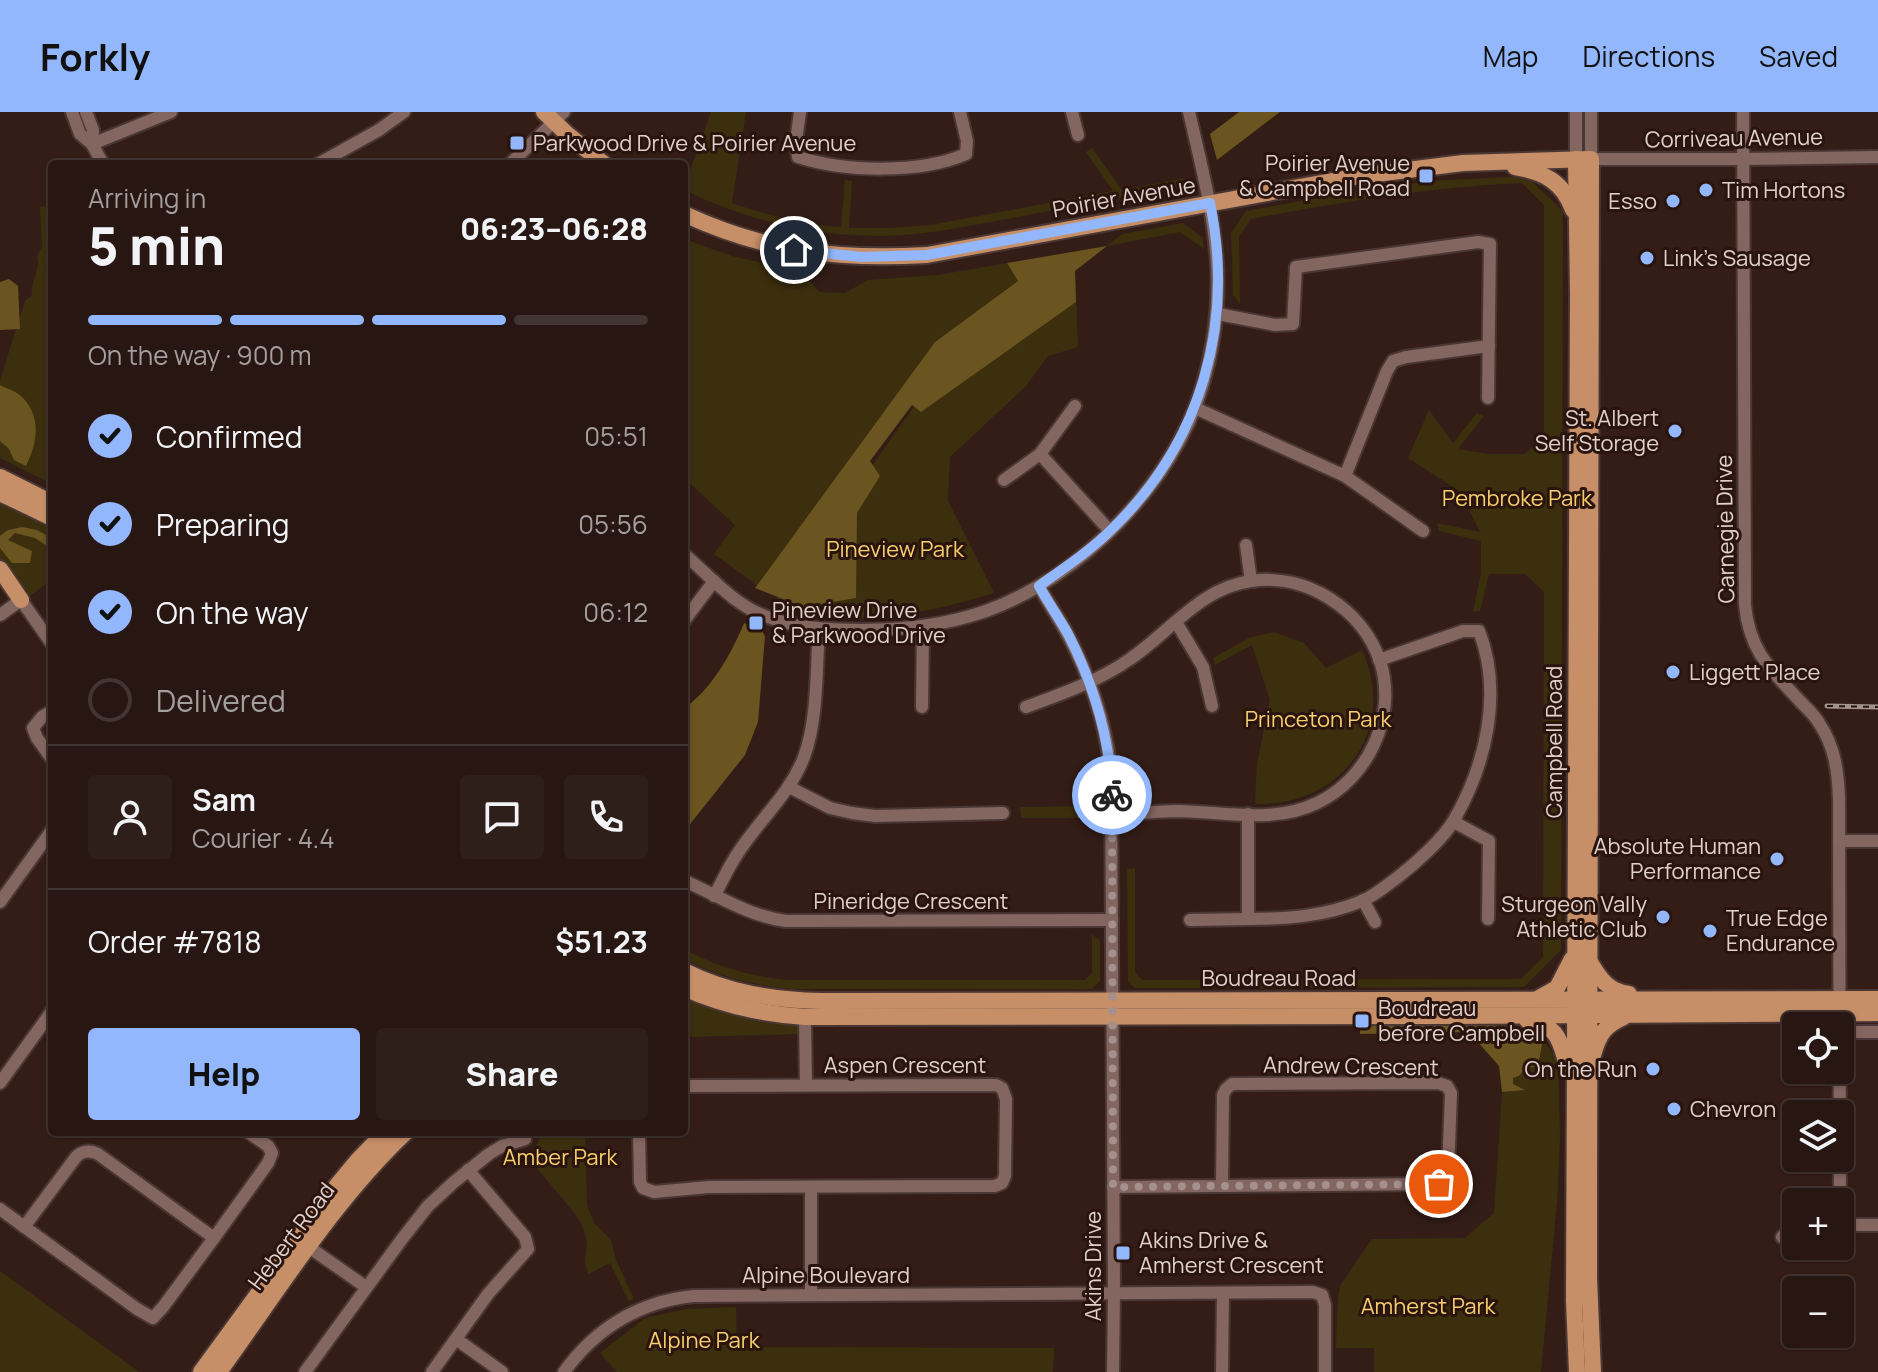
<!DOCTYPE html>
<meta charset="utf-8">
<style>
:root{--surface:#271611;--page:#2f1f1a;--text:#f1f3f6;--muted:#a49f9f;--line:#433531;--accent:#93b7fd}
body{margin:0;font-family:Manrope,sans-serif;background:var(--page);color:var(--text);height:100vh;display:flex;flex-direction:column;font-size:30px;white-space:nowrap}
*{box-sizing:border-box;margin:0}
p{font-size:26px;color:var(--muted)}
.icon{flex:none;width:44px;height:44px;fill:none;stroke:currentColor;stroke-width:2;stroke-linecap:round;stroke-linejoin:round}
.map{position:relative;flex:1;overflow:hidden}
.drawer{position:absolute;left:48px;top:48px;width:640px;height:976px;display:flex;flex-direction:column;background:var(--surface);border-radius:8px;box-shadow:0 2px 6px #0004,0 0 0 2px var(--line)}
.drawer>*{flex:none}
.tools{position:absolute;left:1782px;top:900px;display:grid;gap:16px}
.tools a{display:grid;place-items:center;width:72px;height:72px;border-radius:8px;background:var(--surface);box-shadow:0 2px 6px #0004,0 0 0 2px var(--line);font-size:40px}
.pin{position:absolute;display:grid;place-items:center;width:68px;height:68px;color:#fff;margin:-34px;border:4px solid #fff;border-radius:50%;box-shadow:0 2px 8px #0007}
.courier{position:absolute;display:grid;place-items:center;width:80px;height:80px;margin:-40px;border:6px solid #93b7fd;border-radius:50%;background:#fff;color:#222;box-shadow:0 2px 10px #0007}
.headline em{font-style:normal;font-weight:800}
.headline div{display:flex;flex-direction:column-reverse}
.headline{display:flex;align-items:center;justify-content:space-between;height:136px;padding:0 40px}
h1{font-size:52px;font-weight:800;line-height:60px}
.bar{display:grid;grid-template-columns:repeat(4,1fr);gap:12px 8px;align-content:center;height:96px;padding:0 40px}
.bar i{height:10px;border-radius:6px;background:var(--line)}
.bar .on{background:var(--accent)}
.bar p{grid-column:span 4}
.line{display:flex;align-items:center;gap:20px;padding:0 40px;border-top:2px solid var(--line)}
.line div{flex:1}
.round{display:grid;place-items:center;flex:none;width:84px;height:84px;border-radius:8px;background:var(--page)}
ol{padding:0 40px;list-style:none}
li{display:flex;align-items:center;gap:24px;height:88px}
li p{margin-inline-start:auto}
li .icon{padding:8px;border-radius:50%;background:var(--accent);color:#111;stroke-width:4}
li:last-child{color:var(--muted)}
li i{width:44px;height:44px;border:4px solid var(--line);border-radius:50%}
.primary-button{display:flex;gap:16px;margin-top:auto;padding:16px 40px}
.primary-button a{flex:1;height:92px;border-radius:8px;background:var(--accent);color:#111;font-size:32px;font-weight:800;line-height:92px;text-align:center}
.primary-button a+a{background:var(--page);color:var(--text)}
header{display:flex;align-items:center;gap:48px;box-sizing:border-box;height:112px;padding:0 40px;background:var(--accent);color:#111}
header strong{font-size:38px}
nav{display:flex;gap:44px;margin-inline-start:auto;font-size:28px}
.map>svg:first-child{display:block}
.green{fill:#3c2f0d}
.forest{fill:#6a541f}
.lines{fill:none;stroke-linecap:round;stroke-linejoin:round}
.minor-casing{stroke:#4a3733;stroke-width:16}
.major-casing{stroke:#4a3733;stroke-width:20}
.minor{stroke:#83665f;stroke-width:12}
.major{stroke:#c68f67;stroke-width:16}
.rail-casing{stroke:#a4928d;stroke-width:5}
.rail{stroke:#2a140e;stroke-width:2;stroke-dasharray:6;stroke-linecap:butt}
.done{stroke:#a4918d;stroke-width:8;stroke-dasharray:0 14.4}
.route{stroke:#93b7fd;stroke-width:10}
.poi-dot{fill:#93b7fd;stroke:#2a140e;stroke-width:3}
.labels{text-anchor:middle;stroke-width:6;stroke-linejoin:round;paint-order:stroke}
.street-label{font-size:22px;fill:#e0d0cc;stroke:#2a140e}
.poi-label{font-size:22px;fill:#e0d0cc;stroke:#2a140e;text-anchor:start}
.park-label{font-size:22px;fill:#f7ce6d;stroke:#2a140e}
</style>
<header>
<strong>Forkly</strong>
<nav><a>Map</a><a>Directions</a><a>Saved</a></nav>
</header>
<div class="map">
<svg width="1878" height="1260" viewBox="0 0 1878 1260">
<rect width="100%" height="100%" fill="#341d17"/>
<g class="green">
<path d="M711 0H746L732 91C767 103 804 113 841 115L845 68 852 69 849 116H889L930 113 1113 79 1086 40 1092 36 1122 78 1185 66 1179 75C1127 84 1075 94 1023 104 983 111 943 120 902 123 827 128 752 111 684 78V70H686Z"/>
<path d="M1526 64 1563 99 1561 838 1524 875 1135 876 1128 869 1127 757 1135 756V860L1142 868 1521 867 1543 845 1544 480 1525 462H1489L1480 499H1473L1481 461V429L1439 419 1437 411 1480 420 1461 380 1408 346 1429 298 1453 331 1477 301 1484 304 1458 337 1488 342H1525L1544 323V93L1522 71C1431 75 1341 90 1251 107L1239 124 1240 192 1233 183 1231 121 1246 99 1333 83 1429 69Z"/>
<path d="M52 94V144L45 155 52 166V372L0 346V268L25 189 32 183C30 168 41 160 37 144L42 135 40 95Z"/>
<path d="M1183 111 1203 126 1204 137 1180 120 1107 134 1122 122Z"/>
<path d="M684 127 732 144 802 160 819 180 845 181 868 168 938 163 1007 151 1018 169 935 230 757 473 714 442 735 413 684 366Z"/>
<path d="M1075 159 1078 235 1048 244 1026 274 950 345 948 389 994 481C923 503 845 518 774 491L941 257Z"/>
<path d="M0 392 52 415V467L28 486 0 448Z"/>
<path d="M1274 520 1304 531 1326 556 1362 538C1399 618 1341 695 1255 692L1257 651 1270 588 1252 533 1215 553 1213 546 1249 526Z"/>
<path d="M1099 694V706H1021L1020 695Z"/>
<path d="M1092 822 1100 829V869L1092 877H790C752 873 718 864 684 847V837C717 855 752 865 789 868H1085L1092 861Z"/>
<path d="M684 882 790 910 799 916 800 922 684 925Z"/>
<path d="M1543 928 1558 948 1560 1026 1557 1091 1541 1260H1374V1236H1336L1338 1184 1341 1172 1372 1127 1465 1126 1494 1101 1502 980 1523 978 1513 972 1512 966 1519 964 1527 955H1539Z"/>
<path d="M543 1020H585L587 1093 594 1111 611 1128 616 1148 634 1187 629 1189 610 1151 588 1162 585 1150 587 1130 584 1118 577 1104 526 1043 534 1038Z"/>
<path d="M0 1159 139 1260H0Z"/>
<path d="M736 1195 737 1235 1054 1236 1053 1260H617L600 1241 645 1206 686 1197Z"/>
</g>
<g class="forest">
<path d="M1239 0H1280L1217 48 1210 22Z"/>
<path d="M1107 134 1075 159 1076 190 921 300 912 293 870 349 880 364 857 401 856 486 803 495 755 476 935 230 1018 169 1007 151Z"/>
<path d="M9 167 18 174 20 217 0 218V170Z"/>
<path d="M0 273C8 277 18 280 23 286 42 306 37 332 26 354L14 348 9 337 0 329Z"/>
<path d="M22 415 37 418 52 426V437L35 426 15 421 8 428 32 439 30 451H12L0 436V424L8 418Z"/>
<path d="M744 511 762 519 765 524 758 610 745 643 687 716 684 717V596C710 580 733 539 744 511Z"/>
<path d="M1473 912 1505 914 1542 924 1543 928 1538 955H1527L1519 964 1513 966V972L1525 978 1502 980 1499 954 1469 920 1360 922V913Z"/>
</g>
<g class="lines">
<g class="minor-casing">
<g id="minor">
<path d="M72 0 80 22 92 32 103 52"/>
<path d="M86 0 93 18 92 32"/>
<path d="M800 0 796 29 798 45C845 60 920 62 966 42L967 29 960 0"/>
<path d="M1072 0 1078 23"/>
<path d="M1576 0V47"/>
<path d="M1591 0V47H1743L1878 45"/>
<path d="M1743 0 1745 493C1749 538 1770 557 1799 588 1805 595 1814 602 1819 611 1835 635 1838 659 1839 687L1840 1113"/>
<path d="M92 32 171 0"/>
<path d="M318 52 379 18 404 0"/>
<path d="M510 52 564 0"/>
<path d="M1218 202 1275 213 1293 212 1296 155 1478 130 1490 132 1488 286"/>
<path d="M1195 296 1345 364 1423 419"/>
<path d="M1040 342 1110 419"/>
<path d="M1345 364 1387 259 1393 249 1406 245 1489 234"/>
<path d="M1004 368 1040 342 1075 294"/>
<path d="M1246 433 1251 469"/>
<path d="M684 442C710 464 733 492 765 504 796 516 828 518 861 518 903 518 946 513 986 499 1081 465 1173 372 1202 275 1233 173 1212 99 1189 0"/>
<path d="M1039 474C1048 491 1059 506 1068 523 1091 567 1106 611 1111 661L1114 1181 1113 1260"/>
<path d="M0 503 21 488 52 532"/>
<path d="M684 509 714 469"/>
<path d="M1176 510 1203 555 1212 594"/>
<path d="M922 595 923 514"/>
<path d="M1026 595C1059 583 1101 568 1130 547 1170 520 1200 476 1251 469 1305 461 1362 496 1380 549 1398 604 1368 667 1317 691 1274 712 1224 700 1179 699 1156 699 1134 702 1112 704"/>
<path d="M52 599 42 605 33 616 37 626 52 647"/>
<path d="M789 675 830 696 852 701 875 704 1003 701"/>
<path d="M1248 702V807C1287 807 1326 804 1362 789 1376 783 1387 773 1398 765 1415 752 1444 726 1454 708 1486 653 1503 580 1479 519H1463L1379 548"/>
<path d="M1454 710 1489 729 1488 807"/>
<path d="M1839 729H1878"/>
<path d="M687 770C720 785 749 804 786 809L1112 808"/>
<path d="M714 784C722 770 729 754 738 741 759 708 790 682 804 645 818 607 816 558 819 518"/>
<path d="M1363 788 1375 810"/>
<path d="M0 790 52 718"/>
<path d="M1190 808 1248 807"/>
<path d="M805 905 806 973"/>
<path d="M1841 920H1878"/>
<path d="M0 971 52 899"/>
<path d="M639 1020 640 1070 643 1076 654 1080 709 1075 995 1074 1002 1071 1005 1064 1006 987 1002 976 996 973 684 974"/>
<path d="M811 1075V1183"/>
<path d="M1113 1075 1439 1072 1446 1066 1448 1060 1451 981 1447 974 1438 971 1232 972 1226 977 1223 983 1222 1074"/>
<path d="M0 1097 137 1197 153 1206 163 1195 214 1126 268 1051 272 1041 268 1034 248 1020"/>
<path d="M1840 1113H1878"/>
<path d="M24 1115 76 1045C82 1039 90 1038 98 1042L214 1126"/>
<path d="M1782 1125 1788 1119 1796 1116"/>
<path d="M303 1131 366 1175"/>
<path d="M456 1227 502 1260"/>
<path d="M305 1260 402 1127 428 1094 454 1070 489 1042 502 1034 525 1027"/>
<path d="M432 1260 488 1182 528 1137 525 1125 468 1058"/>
<path d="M564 1260C596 1216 639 1190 693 1184L1313 1180 1322 1183 1325 1193V1260"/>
<path d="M1222 1260 1223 1181"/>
</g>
</g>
<g class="major-casing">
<g id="major">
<path d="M544 0 567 22 604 52"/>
<path d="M1576 47 1578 182 1574 1189 1577 1260"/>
<path d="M1515 55C1543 60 1563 69 1573 98"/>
<path d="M684 102C766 140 837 148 927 143L1360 64 1463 51 1591 47 1589 1077V1166L1593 1260"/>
<path d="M0 365 52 391"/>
<path d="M0 381 52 406"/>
<path d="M0 457 21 488"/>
<path d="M1590 850C1600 867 1608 879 1629 882"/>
<path d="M684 859C728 881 773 888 821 889L1878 887"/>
<path d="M684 876C723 894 763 902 805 905L1438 904 1878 901"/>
<path d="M1539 886 1557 876 1572 847"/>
<path d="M1527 908C1562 915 1559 930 1569 959"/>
<path d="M1593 943C1599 922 1604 914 1624 905"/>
<path d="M201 1260 338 1072 357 1049 385 1020"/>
<path d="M219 1260C277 1180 334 1088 406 1020"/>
</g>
</g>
<use href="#minor" class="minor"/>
<use href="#major" class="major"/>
<g class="rail-casing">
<path id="rail" d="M1827 594 1878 595"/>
</g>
<use href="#rail" class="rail"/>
</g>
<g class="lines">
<path class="done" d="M1112 683 1113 1075 1439 1072"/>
<path class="route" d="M794 138 861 145 927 143 1210 91C1235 212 1201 331 1112 417 1090 439 1064 456 1039 474 1048 490 1059 506 1068 522 1094 573 1110 625 1112 683"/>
</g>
<g class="poi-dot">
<rect x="509" y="23" width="16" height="16" rx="4"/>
<rect x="1418" y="56" width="16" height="16" rx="4"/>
<circle cx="1706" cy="78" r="8"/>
<circle cx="1673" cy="89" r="8"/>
<circle cx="1647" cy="146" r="8"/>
<circle cx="1675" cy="319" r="8"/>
<rect x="748" y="503" width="16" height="16" rx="4"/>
<circle cx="1673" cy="560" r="8"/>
<circle cx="1777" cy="747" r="8"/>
<circle cx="1663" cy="805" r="8"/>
<circle cx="1710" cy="819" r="8"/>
<rect x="1354" y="901" width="16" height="16" rx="4"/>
<circle cx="1653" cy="957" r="8"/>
<circle cx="1674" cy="997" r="8"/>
<rect x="1115" y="1133" width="16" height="16" rx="4"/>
</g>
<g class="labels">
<g class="street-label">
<text transform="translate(1734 26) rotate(-1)" y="8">Corriveau Avenue</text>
<text transform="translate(1124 85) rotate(-10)" y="8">Poirier Avenue</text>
<text transform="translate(1725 417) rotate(-91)" y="8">Carnegie Drive</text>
<text transform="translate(1554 630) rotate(-90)" y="8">Campbell Road</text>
<text x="911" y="797">Pineridge Crescent</text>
<text x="1279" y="874">Boudreau Road</text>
<text x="905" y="961">Aspen Crescent</text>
<text transform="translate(1351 954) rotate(1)" y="8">Andrew Crescent</text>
<text transform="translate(291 1124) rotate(-53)" y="8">Hebert Road</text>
<text transform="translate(1093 1154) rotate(-90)" y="8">Akins Drive</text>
<text x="826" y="1171">Alpine Boulevard</text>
</g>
<g class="poi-label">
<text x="533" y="39">Parkwood Drive &amp; Poirier Avenue</text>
<text x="1410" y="59" text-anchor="end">Poirier Avenue<tspan x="1410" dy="25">&amp; Campbell Road</tspan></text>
<text x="1722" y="86">Tim Hortons</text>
<text x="1657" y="97" text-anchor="end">Esso</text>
<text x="1663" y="154">Link's Sausage</text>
<text x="1659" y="314" text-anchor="end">St. Albert<tspan x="1659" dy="25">Self Storage</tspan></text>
<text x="772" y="506">Pineview Drive<tspan x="772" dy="25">&amp; Parkwood Drive</tspan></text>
<text x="1689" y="568">Liggett Place</text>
<text x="1761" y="742" text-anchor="end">Absolute Human<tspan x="1761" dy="25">Performance</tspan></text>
<text x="1647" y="800" text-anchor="end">Sturgeon Vally<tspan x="1647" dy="25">Athletic Club</tspan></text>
<text x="1726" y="814">True Edge<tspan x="1726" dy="25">Endurance</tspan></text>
<text x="1378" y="904">Boudreau<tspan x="1378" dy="25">before Campbell</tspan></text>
<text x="1637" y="965" text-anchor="end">On the Run</text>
<text x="1690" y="1005">Chevron</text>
<text x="1139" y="1136">Akins Drive &amp;<tspan x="1139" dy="25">Amherst Crescent</tspan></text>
</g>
<g class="park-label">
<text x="1517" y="394">Pembroke Park</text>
<text x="895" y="445">Pineview Park</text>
<text x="1318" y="615">Princeton Park</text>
<text x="560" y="1053">Amber Park</text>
<text x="1428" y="1202">Amherst Park</text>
<text x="704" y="1236">Alpine Park</text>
</g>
</g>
</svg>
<div class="tools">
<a><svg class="icon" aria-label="locate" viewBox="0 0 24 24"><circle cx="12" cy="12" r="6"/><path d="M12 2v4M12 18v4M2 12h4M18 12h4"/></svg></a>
<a><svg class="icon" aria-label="layers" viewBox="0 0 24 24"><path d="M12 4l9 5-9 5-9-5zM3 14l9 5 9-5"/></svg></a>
<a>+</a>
<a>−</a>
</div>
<div class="pin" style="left:1439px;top:1072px;background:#ea580c"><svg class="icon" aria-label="bag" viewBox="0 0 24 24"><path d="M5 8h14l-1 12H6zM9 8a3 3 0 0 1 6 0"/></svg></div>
<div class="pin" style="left:794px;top:138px;background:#1f2937"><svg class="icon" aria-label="home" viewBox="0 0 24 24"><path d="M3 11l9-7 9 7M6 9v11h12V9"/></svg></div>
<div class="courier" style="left:1112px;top:683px"><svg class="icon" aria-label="bike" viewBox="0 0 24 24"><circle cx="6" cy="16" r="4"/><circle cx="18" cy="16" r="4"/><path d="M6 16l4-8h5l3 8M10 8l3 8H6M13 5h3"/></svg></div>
<section class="drawer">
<div class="headline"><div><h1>5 min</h1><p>Arriving in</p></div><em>06:23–06:28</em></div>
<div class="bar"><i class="on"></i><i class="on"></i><i class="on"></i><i></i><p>On the way · 900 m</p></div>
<ol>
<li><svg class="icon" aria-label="check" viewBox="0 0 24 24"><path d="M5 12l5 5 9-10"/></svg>Confirmed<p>05:51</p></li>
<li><svg class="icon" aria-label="check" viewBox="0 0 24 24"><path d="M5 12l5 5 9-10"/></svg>Preparing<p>05:56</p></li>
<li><svg class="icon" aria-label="check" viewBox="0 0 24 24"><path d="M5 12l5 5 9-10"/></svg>On the way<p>06:12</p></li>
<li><i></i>Delivered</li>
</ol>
<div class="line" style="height:144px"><a class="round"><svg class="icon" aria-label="person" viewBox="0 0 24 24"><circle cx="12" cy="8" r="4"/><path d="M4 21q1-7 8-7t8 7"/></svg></a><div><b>Sam</b><p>Courier · 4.4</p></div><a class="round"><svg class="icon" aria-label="chat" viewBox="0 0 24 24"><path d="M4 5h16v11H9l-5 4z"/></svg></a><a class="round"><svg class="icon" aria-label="phone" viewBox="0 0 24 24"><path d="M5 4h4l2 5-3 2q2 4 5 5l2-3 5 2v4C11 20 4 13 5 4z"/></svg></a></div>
<div class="line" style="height:104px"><div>Order #7818</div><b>$51.23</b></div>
<div class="primary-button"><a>Help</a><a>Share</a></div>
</section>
</div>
